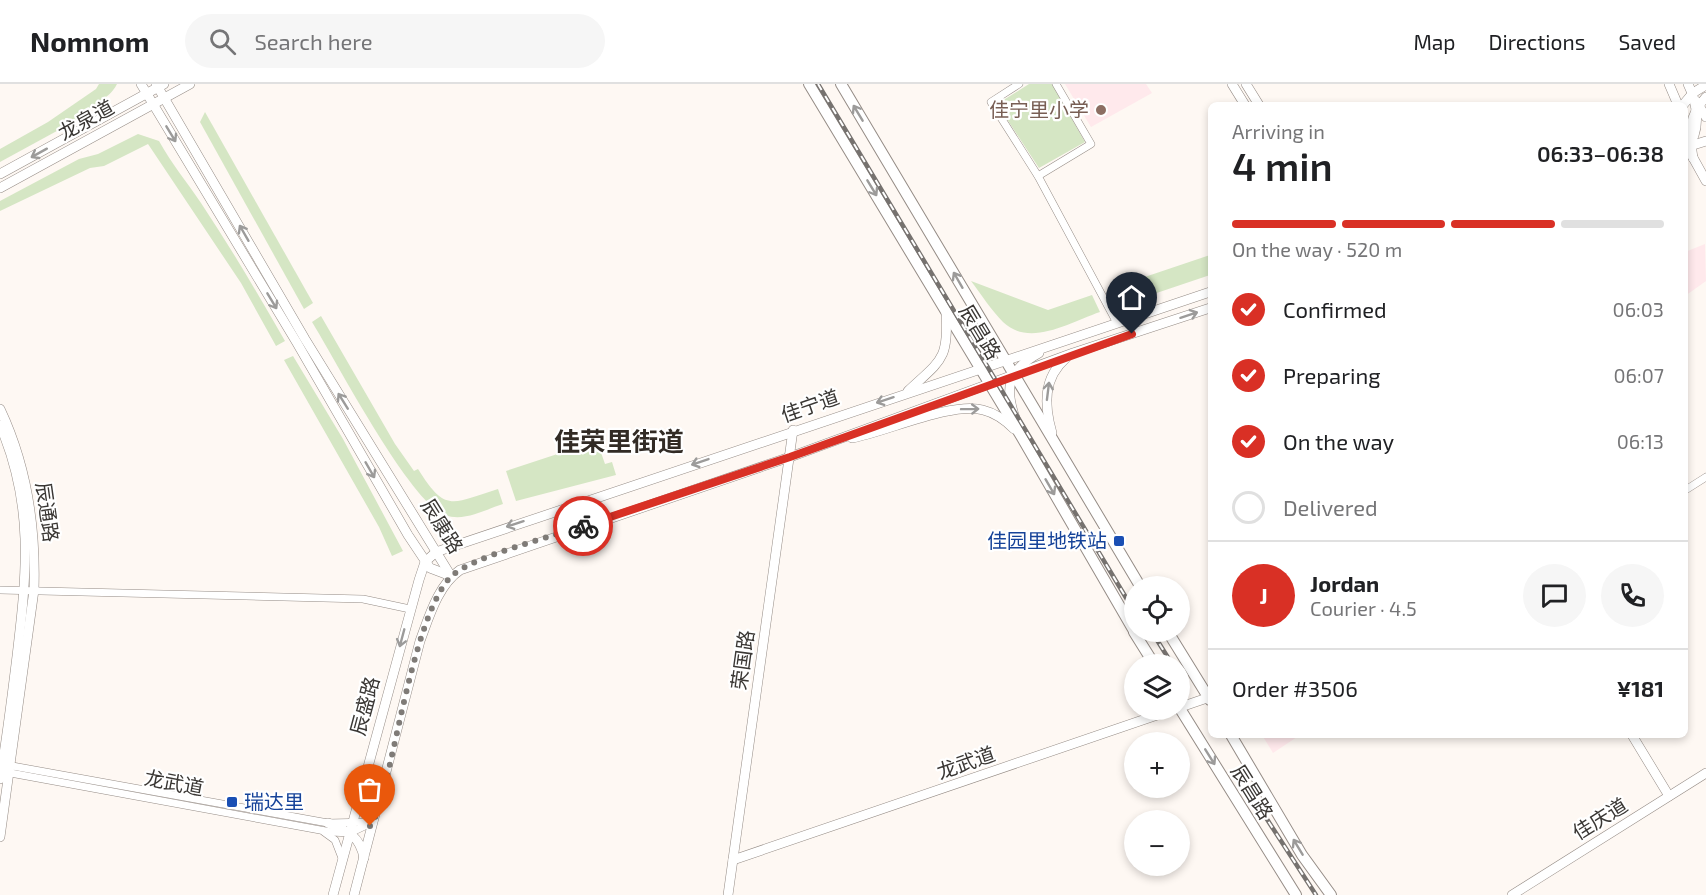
<!DOCTYPE html>
<meta charset="utf-8">
<style>
:root{--surface:#fff;--page:#f6f6f6;--text:#202124;--muted:#757577;--line:#e0e0e0;--accent:#d93025}
body{margin:0;font-family:"Exo 2","Noto Sans SC",sans-serif;background:var(--page);color:var(--text);height:100vh;display:flex;flex-direction:column;font-size:22px;white-space:nowrap}
*{box-sizing:border-box;margin:0}
p{font-size:20px;color:var(--muted)}
.icon{flex:none;width:33px;height:33px;fill:none;stroke:currentColor;stroke-width:2;stroke-linecap:round;stroke-linejoin:round}
.map{position:relative;flex:1;overflow:hidden}
.details{position:absolute;left:1208px;top:18px;width:480px;height:636px;display:flex;flex-direction:column;background:var(--surface);border-radius:9px;box-shadow:0 3px 9px #0003}
.details>*{flex:none}
.tools{position:absolute;left:1124px;top:492px;display:grid;gap:12px}
.tools a{display:grid;place-items:center;width:66px;height:66px;border-radius:50%;background:var(--surface);box-shadow:0 3px 9px #0003;font-size:30px}
.pin{position:absolute;display:grid;place-items:center;width:51px;height:51px;color:#fff;margin:-62px -26px;border-radius:50% 50% 50% 0;rotate:-45deg;box-shadow:0 0 6px #0007}
.pin .icon{rotate:45deg}
.courier{position:absolute;display:grid;place-items:center;width:60px;height:60px;margin:-30px;border:4px solid #d93025;border-radius:50%;background:#fff;color:#222;box-shadow:0 2px 8px #0007}
.headline em{font-style:normal;font-weight:600}
.headline div{display:flex;flex-direction:column-reverse}
.headline{display:flex;align-items:center;justify-content:space-between;height:102px;padding:0 24px}
h1{font-size:39px;font-weight:600;line-height:45px}
.bar{display:grid;grid-template-columns:repeat(4,1fr);gap:9px 6px;align-content:center;height:72px;padding:0 24px}
.bar i{height:8px;border-radius:4px;background:var(--line)}
.bar .current{background:var(--accent)}
.bar p{grid-column:span 4}
.line{display:flex;align-items:center;gap:15px;padding:0 24px;border-top:2px solid var(--line)}
.line div{flex:1}
.round{display:grid;place-items:center;flex:none;width:63px;height:63px;border-radius:32px;background:var(--page)}
ol{padding:0 24px;list-style:none}
li{display:flex;align-items:center;gap:18px;height:66px}
li p{margin-inline-start:auto}
li .icon{padding:6px;border-radius:50%;background:var(--accent);color:#fff;stroke-width:4}
li:last-child{color:var(--muted)}
li i{width:33px;height:33px;border:3px solid var(--line);border-radius:50%}
header{display:flex;align-items:center;gap:36px;box-sizing:border-box;height:84px;padding:0 30px;background:var(--surface);border-bottom:2px solid var(--line)}
header strong{font-size:28px}
nav{display:flex;gap:33px;margin-inline-start:auto;font-size:21px}
.search{width:420px;height:54px;background:var(--page);display:flex;align-items:center;gap:15px;box-sizing:border-box;padding:0 21px;border-radius:33px;color:var(--muted);font-size:22px}
.map>svg:first-child{display:block}
.education{fill:#ffe9ec}
.green{fill:#d5e6c4}
.lines{fill:none;stroke-linecap:round;stroke-linejoin:round}
.street-casing{stroke:#958c86;stroke-width:8}
.secondary-casing{stroke:#958c86;stroke-width:10}
.primary-casing{stroke:#958c86;stroke-width:12}
.street{stroke:#fff;stroke-width:7}
.secondary{stroke:#fff;stroke-width:9}
.primary{stroke:#fff;stroke-width:10}
.rail-casing{stroke:#76726f;stroke-width:4.5}
.rail{stroke:#fff;stroke-width:2;stroke-dasharray:7;stroke-linecap:butt}
.oneway{stroke:#9c9b9a}
.done{stroke:#7f7b77;stroke-width:6;stroke-dasharray:0 10.8}
.route{stroke:#d93025;stroke-width:8}
.education-dot{fill:#8d6e63;stroke:#fff;stroke-width:2}
.transit-dot{fill:#1a4fb4;stroke:#fff;stroke-width:2}
.labels{text-anchor:middle;stroke-width:4.5;stroke-linejoin:round;paint-order:stroke}
.education-label{font-size:20px;fill:#785e54;stroke:#fff;text-anchor:end}
.street-label{font-size:20px;fill:#3a3734;stroke:#fff}
.transit-label{font-size:20px;fill:#164399;stroke:#fff;text-anchor:end}
.district-label{font-size:26px;font-weight:bold;fill:#322b25;stroke:#fff}
</style>
<header>
<strong>Nomnom</strong>
<div class="search"><svg class="icon" aria-label="search" viewBox="0 0 24 24"><circle cx="10" cy="10" r="6"/><path d="M15 15l6 6"/></svg>Search here</div>
<nav><a>Map</a><a>Directions</a><a>Saved</a></nav>
</header>
<div class="map">
<svg width="1706" height="811" viewBox="0 0 1706 811">
<rect width="100%" height="100%" fill="#fef8f3"/>
<g class="education">
<path d="M1065 0H1146L1152 9 1091 43Z"/>
<path d="M1705 160 1706 197 1685 212V168Z"/>
<path d="M1262 651H1300L1273 669Z"/>
</g>
<g class="green">
<path d="M99 0H117C108 18 88 20 77 36L0 78V65L48 38 96 5Z"/>
<path d="M1029 0H1052L1085 58 1039 84 997 20Z"/>
<path d="M205 28 313 219 304 225 200 38Z"/>
<path d="M138 50 159 57C171 79 187 98 201 119 231 164 258 210 285 257L276 262 241 199 148 60 104 82 90 84 0 127V117L79 75 98 70Z"/>
<path d="M1210 171V191L1121 221 1115 203Z"/>
<path d="M971 197 1048 226 1092 211 1100 228C1070 238 1030 264 1003 238 991 226 981 210 971 197Z"/>
<path d="M321 232 395 360 414 387 418 385C446 430 452 419 498 405L503 420C484 426 464 438 445 431 410 419 335 275 312 238Z"/>
<path d="M293 272 343 355 403 467 392 472 379 443 284 276Z"/>
<path d="M597 357 605 380 612 378 616 391 516 417 506 387Z"/>
</g>
<g class="lines">
<g class="street-casing">
<g id="street">
<path d="M1019 0 991 18 1038 92 1117 239"/>
<path d="M1038 92 1091 60 1056 0"/>
<path d="M1684 407 1706 393"/>
<path d="M583 419 590 440"/>
<path d="M0 506 363 515 410 525"/>
<path d="M7 681 328 739 372 738"/>
<path d="M5 688 331 748 350 749 373 738"/>
<path d="M324 748 335 756 342 774"/>
</g>
</g>
<g class="secondary-casing">
<g id="secondary">
<path d="M141 0 297 259 408 451 430 484 451 492"/>
<path d="M156 0 305 255 451 492"/>
<path d="M1232 0 1245 21"/>
<path d="M1246 0 1259 21"/>
<path d="M1669 0 1678 21"/>
<path d="M1696 17 1706 33"/>
<path d="M1683 21 1693 9 1706 1"/>
<path d="M1690 62 1706 57"/>
<path d="M1687 63C1702 47 1697 18 1688 0"/>
<path d="M1691 70 1706 97"/>
<path d="M1693 74C1689 49 1688 32 1706 13"/>
<path d="M0 90 164 0"/>
<path d="M0 104 190 0"/>
<path d="M908 307C941 276 949 276 946 228"/>
<path d="M0 325C27 382 36 443 34 506L0 753"/>
<path d="M1017 339C1004 306 1006 287 1039 269"/>
<path d="M0 341C34 420 27 488 17 572 12 613 7 654 0 695"/>
<path d="M1052 349C1044 321 1043 294 1066 274"/>
<path d="M852 354C886 348 952 317 983 326 995 329 1006 337 1014 345"/>
<path d="M1632 651 1669 712"/>
<path d="M328 739C348 747 360 752 364 774"/>
<path d="M733 776 1210 613"/>
<path d="M333 811 419 496 425 478 436 468 1210 208"/>
<path d="M354 811 420 557C429 533 438 501 460 486L790 373 1073 269 1210 224"/>
<path d="M728 811 793 346"/>
<path d="M1512 811 1706 689"/>
</g>
</g>
<g class="primary-casing">
<g id="primary">
<path d="M809 0 1021 352 1134 547"/>
<path d="M841 0 1140 502"/>
<path d="M1134 548 1154 580"/>
<path d="M1168 548 1210 616"/>
<path d="M1179 623 1296 811"/>
<path d="M1231 651 1302 771 1331 811"/>
</g>
</g>
<use href="#street" class="street"/>
<use href="#secondary" class="secondary"/>
<use href="#primary" class="primary"/>
<g class="rail-casing">
<g id="rail">
<path d="M818 0 1134 527"/>
<path d="M1152 548 1172 580"/>
<path d="M1179 591 1183 598"/>
<path d="M1261 726 1316 811"/>
</g>
</g>
<use href="#rail" class="rail"/>
</g>
<defs><path id="oneway-shaft" d="M-6 0H5M1.5-3L5.5 0L1.5 3" fill="none" stroke-width="1.6" stroke-linecap="round" stroke-linejoin="round" transform="scale(1.5)"/></defs>
<g class="oneway">
<use href="#oneway-shaft" transform="translate(858 29) rotate(-121)"/>
<use href="#oneway-shaft" transform="translate(171 50) rotate(59)"/>
<use href="#oneway-shaft" transform="translate(39 69) rotate(151)"/>
<use href="#oneway-shaft" transform="translate(872 104) rotate(59)"/>
<use href="#oneway-shaft" transform="translate(244 149) rotate(-120)"/>
<use href="#oneway-shaft" transform="translate(958 196) rotate(-120)"/>
<use href="#oneway-shaft" transform="translate(272 217) rotate(59)"/>
<use href="#oneway-shaft" transform="translate(1189 231) rotate(-18)"/>
<use href="#oneway-shaft" transform="translate(1048 307) rotate(-83)"/>
<use href="#oneway-shaft" transform="translate(885 316) rotate(162)"/>
<use href="#oneway-shaft" transform="translate(343 317) rotate(-122)"/>
<use href="#oneway-shaft" transform="translate(970 325) rotate(-1)"/>
<use href="#oneway-shaft" transform="translate(700 378) rotate(161)"/>
<use href="#oneway-shaft" transform="translate(370 386) rotate(60)"/>
<use href="#oneway-shaft" transform="translate(1050 403) rotate(60)"/>
<use href="#oneway-shaft" transform="translate(515 440) rotate(162)"/>
<use href="#oneway-shaft" transform="translate(402 554) rotate(105)"/>
<use href="#oneway-shaft" transform="translate(1210 673) rotate(58)"/>
<use href="#oneway-shaft" transform="translate(1298 763) rotate(-121)"/>
</g>
<g class="lines">
<path class="done" d="M370 742 374 737C380 717 387 696 391 675 401 635 422 515 454 490 478 471 551 453 583 442"/>
<path class="route" d="M583 442 790 373 1132 250"/>
</g>
<circle class="education-dot" cx="1101" cy="26" r="6"/>
<g class="transit-dot">
<rect x="1113" y="451" width="12" height="12" rx="3"/>
<rect x="226" y="712" width="12" height="12" rx="3"/>
</g>
<g class="labels">
<g class="education-label">
<text x="1089" y="33">佳宁里小学</text>
</g>
<g class="street-label">
<text transform="translate(86 36) rotate(-29)" y="7">龙泉道</text>
<text transform="translate(980 248) rotate(59)" y="7">辰昌路</text>
<text transform="translate(810 322) rotate(-19)" y="7">佳宁道</text>
<text transform="translate(47 428) rotate(82)" y="7">辰通路</text>
<text transform="translate(442 442) rotate(58)" y="7">辰康路</text>
<text transform="translate(743 576) rotate(-82)" y="7">荣国路</text>
<text transform="translate(365 622) rotate(-75)" y="7">辰盛路</text>
<text transform="translate(966 679) rotate(-19)" y="7">龙武道</text>
<text transform="translate(174 699) rotate(11)" y="7">龙武道</text>
<text transform="translate(1252 708) rotate(58)" y="7">辰昌路</text>
<text transform="translate(1600 735) rotate(-32)" y="7">佳庆道</text>
</g>
<g class="transit-label">
<text x="1107" y="464">佳园里地铁站</text>
<text x="244" y="725" text-anchor="start">瑞达里</text>
</g>
<g class="district-label">
<text x="619" y="367">佳荣里街道</text>
</g>
</g>
</svg>
<div class="tools">
<a><svg class="icon" aria-label="locate" viewBox="0 0 24 24"><circle cx="12" cy="12" r="6"/><path d="M12 2v4M12 18v4M2 12h4M18 12h4"/></svg></a>
<a><svg class="icon" aria-label="layers" viewBox="0 0 24 24"><path d="M12 4l9 5-9 5-9-5zM3 14l9 5 9-5"/></svg></a>
<a>+</a>
<a>−</a>
</div>
<div class="pin" style="left:370px;top:742px;background:#ea580c"><svg class="icon" aria-label="bag" viewBox="0 0 24 24"><path d="M5 8h14l-1 12H6zM9 8a3 3 0 0 1 6 0"/></svg></div>
<div class="pin" style="left:1132px;top:250px;background:#1f2937"><svg class="icon" aria-label="home" viewBox="0 0 24 24"><path d="M3 11l9-7 9 7M6 9v11h12V9"/></svg></div>
<div class="courier" style="left:583px;top:442px"><svg class="icon" aria-label="bike" viewBox="0 0 24 24"><circle cx="6" cy="16" r="4"/><circle cx="18" cy="16" r="4"/><path d="M6 16l4-8h5l3 8M10 8l3 8H6M13 5h3"/></svg></div>
<section class="details">
<div class="headline"><div><h1>4 min</h1><p>Arriving in</p></div><em>06:33–06:38</em></div>
<div class="bar"><i class="current"></i><i class="current"></i><i class="current"></i><i></i><p>On the way · 520 m</p></div>
<ol>
<li><svg class="icon" aria-label="check" viewBox="0 0 24 24"><path d="M5 12l5 5 9-10"/></svg>Confirmed<p>06:03</p></li>
<li><svg class="icon" aria-label="check" viewBox="0 0 24 24"><path d="M5 12l5 5 9-10"/></svg>Preparing<p>06:07</p></li>
<li><svg class="icon" aria-label="check" viewBox="0 0 24 24"><path d="M5 12l5 5 9-10"/></svg>On the way<p>06:13</p></li>
<li><i></i>Delivered</li>
</ol>
<div class="line" style="height:108px"><b class="round" style="background:var(--accent);color:#fff">J</b><div><b>Jordan</b><p>Courier · 4.5</p></div><a class="round"><svg class="icon" aria-label="chat" viewBox="0 0 24 24"><path d="M4 5h16v11H9l-5 4z"/></svg></a><a class="round"><svg class="icon" aria-label="phone" viewBox="0 0 24 24"><path d="M5 4h4l2 5-3 2q2 4 5 5l2-3 5 2v4C11 20 4 13 5 4z"/></svg></a></div>
<div class="line" style="height:78px"><div>Order #3506</div><b>¥181</b></div>
</section>
</div>
